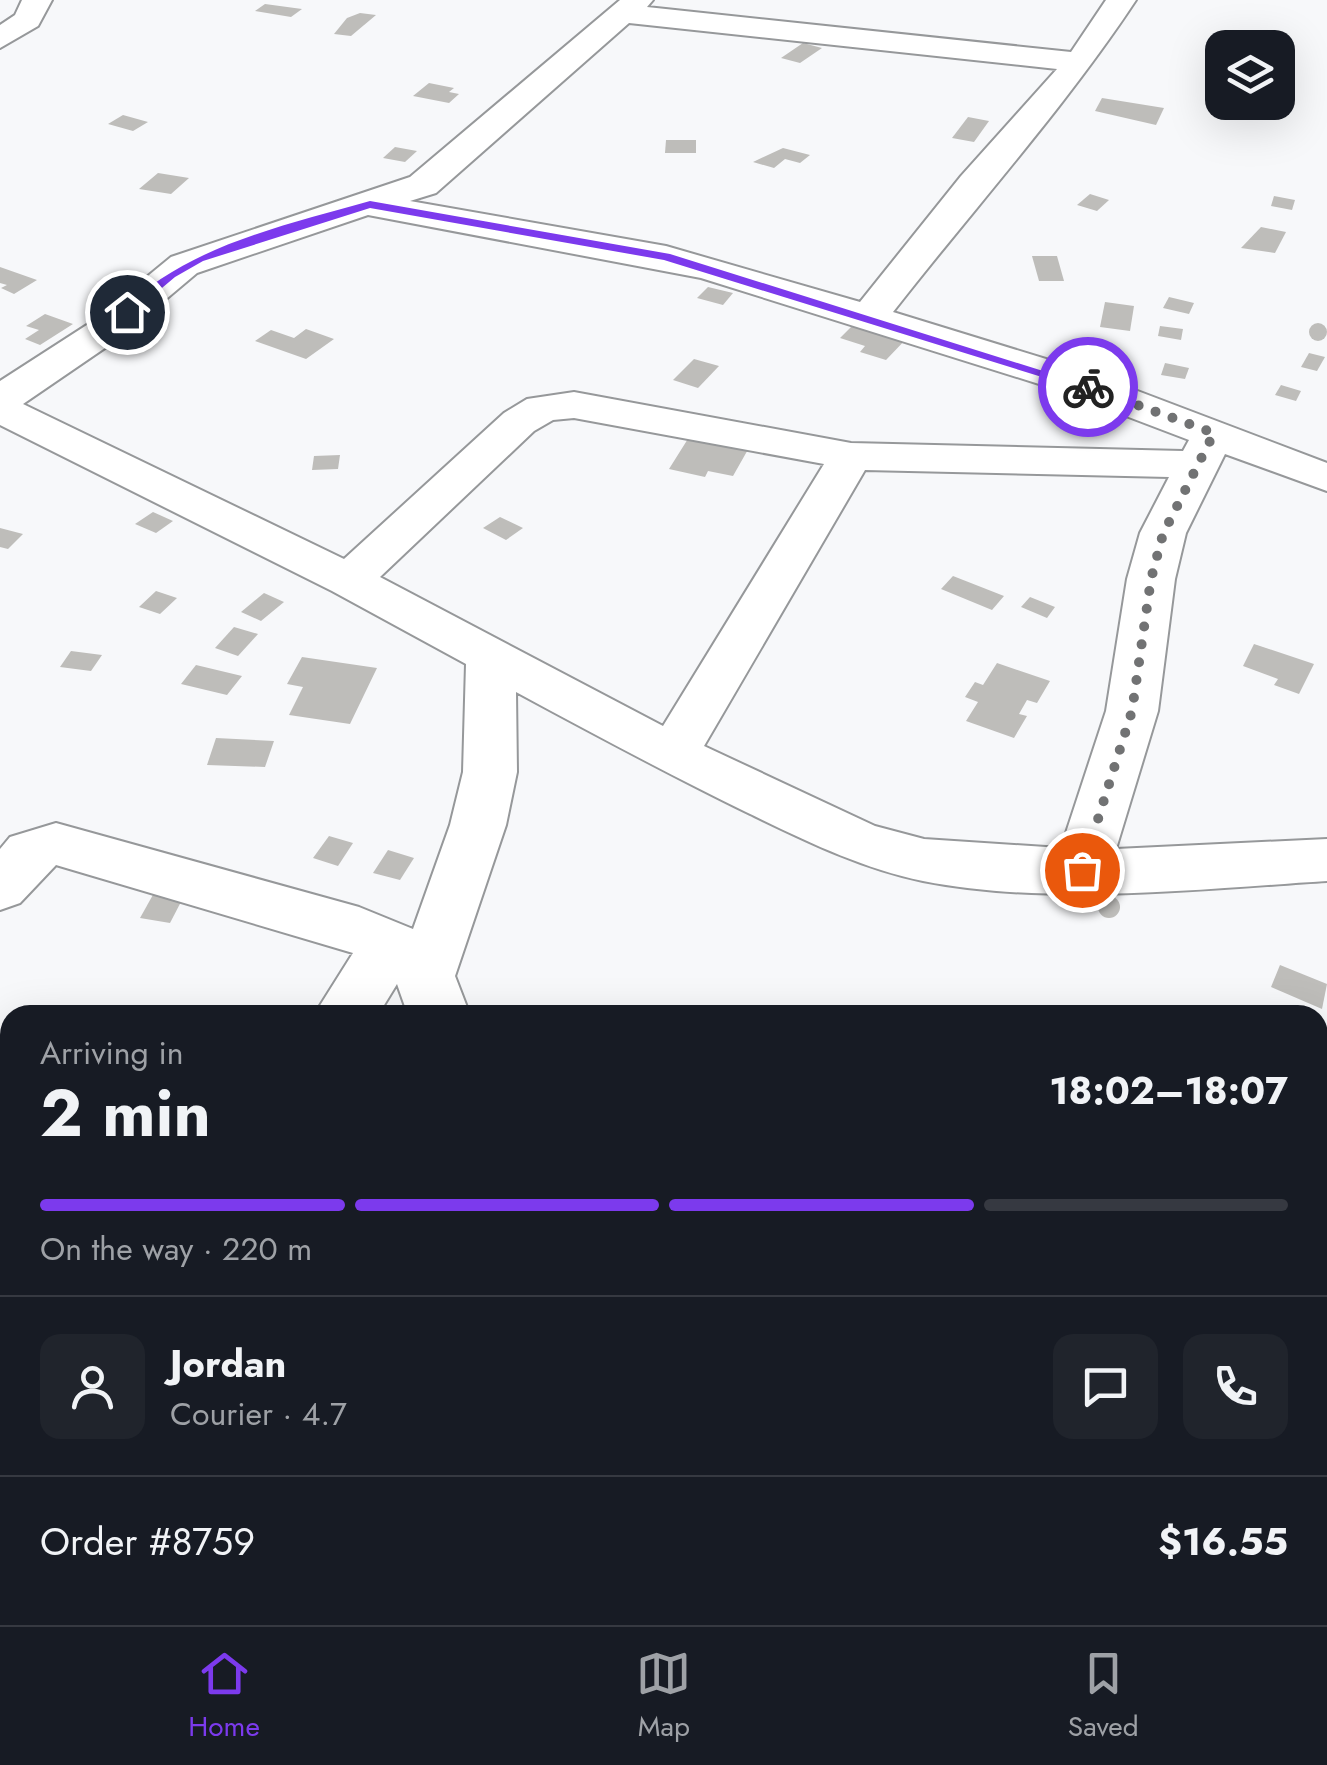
<!DOCTYPE html>
<meta charset="utf-8">
<style>
:root{--surface:#171b24;--page:#20242c;--text:#f1f3f6;--muted:#9ea1a6;--line:#363941;--accent:#7c3aed}
body{margin:0;font-family:Jost,sans-serif;background:var(--page);color:var(--text);height:100vh;display:flex;flex-direction:column;font-size:38px;white-space:nowrap}
*{box-sizing:border-box;margin:0}
p{font-size:32px;color:var(--muted)}
.icon{flex:none;width:55px;height:55px;fill:none;stroke:currentColor;stroke-width:2;stroke-linecap:round;stroke-linejoin:round}
.map{position:relative;flex:1;overflow:hidden}
.sheet{position:absolute;left:0px;top:1005px;width:1328px;height:620px;display:flex;flex-direction:column;background:var(--surface);border-radius:30px 30px 0 0;box-shadow:0 10px 40px #0002}
.sheet>*{flex:none}
.tools{position:absolute;left:1205px;top:30px;display:grid;gap:20px}
.tools a{display:grid;place-items:center;width:90px;height:90px;border-radius:20px;background:var(--surface);box-shadow:0 10px 40px #0002;font-size:50px}
.pin{position:absolute;display:grid;place-items:center;width:85px;height:85px;color:#fff;margin:-42px;border:5px solid #fff;border-radius:50%;box-shadow:0 2px 10px #0007}
.courier{position:absolute;display:grid;place-items:center;width:100px;height:100px;margin:-50px;border:8px solid #7c3aed;border-radius:50%;background:#fff;color:#222;box-shadow:0 2px 12px #0007}
.headline em{font-style:normal;font-weight:700}
.headline div{display:flex;flex-direction:column-reverse}
.headline{display:flex;align-items:center;justify-content:space-between;height:170px;padding:0 40px}
h1{font-size:65px;font-weight:700;line-height:75px}
.bar{display:grid;grid-template-columns:repeat(4,1fr);gap:15px 10px;align-content:center;height:120px;padding:0 40px}
.bar i{height:12px;border-radius:8px;background:var(--line)}
.bar .current{background:var(--accent)}
.bar p{grid-column:span 4}
.line{display:flex;align-items:center;gap:25px;padding:0 40px;border-top:2px solid var(--line)}
.line div{flex:1}
.round{display:grid;place-items:center;flex:none;width:105px;height:105px;border-radius:20px;background:var(--page)}
.tab-bar{display:flex;justify-content:space-around;align-items:center;height:140px;border-top:2px solid var(--line);background:var(--surface);font-size:28px;color:var(--muted)}
.tab-bar a{display:grid;justify-items:center;gap:5px}
.tab-bar .current{color:var(--accent)}
.map>svg:first-child{display:block}
.building{fill:#bebdba}
.lines{fill:none;stroke-linecap:round;stroke-linejoin:round}
.minor-casing{stroke:#96989a;stroke-width:4}
.minor{fill:#fff;fill-rule:evenodd}
.route{fill:#7c3aed}
.done{stroke:#717273;stroke-width:10;stroke-dasharray:0 18}
</style>
<div class="map">
<svg width="1327" height="1625" viewBox="0 0 1327 1625">
<rect width="100%" height="100%" fill="#f7f8fa"/>
<g class="building">
<path d="M265 4 302 9 291 17 255 11Z"/>
<path d="M360 13 376 15 351 36 334 34 347 18Z"/>
<path d="M803 43 822 48 800 63 781 58Z"/>
<path d="M429 83 454 88 449 92 459 94 449 103 413 96Z"/>
<path d="M1102 98 1164 108 1156 125 1095 111Z"/>
<path d="M123 115 148 122 133 131 108 124Z"/>
<path d="M968 117 989 121 974 142 952 138Z"/>
<path d="M666 140H696V153H665Z"/>
<path d="M395 147 417 151 405 162 383 158Z"/>
<path d="M783 148 810 155 800 163 785 159 774 168 753 162Z"/>
<path d="M158 173 189 178 171 194 139 189Z"/>
<path d="M1090 194 1109 200 1097 211 1077 205Z"/>
<path d="M1274 196 1295 200 1292 210 1271 206Z"/>
<path d="M1261 227 1286 232 1275 253 1241 248Z"/>
<path d="M1032 256H1057L1064 281H1039Z"/>
<path d="M0 267 37 280 14 294 1 288 7 285 0 283Z"/>
<path d="M708 287 733 293 723 305 697 298Z"/>
<path d="M1169 297 1194 303 1189 314 1163 308Z"/>
<path d="M1105 302 1134 306 1130 331 1100 327Z"/>
<path d="M45 314 73 324 40 345 25 339 39 330 26 326Z"/>
<circle cx="1318" cy="332" r="9"/>
<path d="M852 326 876 333 880 329 908 337 886 360 860 352 865 346 840 338Z"/>
<path d="M1160 326 1183 329 1181 340 1158 336Z"/>
<path d="M306 329 334 339 306 359 255 341 271 330 294 338Z"/>
<path d="M1309 353 1325 357 1317 371 1301 367Z"/>
<path d="M694 359 719 366 698 388 673 380Z"/>
<path d="M1165 363 1189 368 1185 379 1161 375Z"/>
<path d="M1281 385 1301 391 1296 401 1275 395Z"/>
<path d="M691 434 750 446 733 476 708 471 705 477 669 469Z"/>
<path d="M340 455 338 469 312 470 314 456Z"/>
<path d="M153 512 173 521 156 533 135 524Z"/>
<path d="M500 517 523 528 506 540 483 528Z"/>
<path d="M0 528 23 534 8 549 0 547Z"/>
<path d="M953 576 1004 596 992 610 941 589Z"/>
<path d="M156 591 177 598 160 614 139 607Z"/>
<path d="M264 593 284 602 261 621 241 612Z"/>
<path d="M1030 597 1055 607 1047 618 1021 607Z"/>
<path d="M234 627 258 634 238 656 215 648Z"/>
<path d="M1254 644 1314 664 1299 694 1274 685 1278 679 1243 666Z"/>
<path d="M71 651 102 655 91 671 60 667Z"/>
<path d="M302 657 377 668 350 724 289 715 303 687 287 684Z"/>
<path d="M997 663 1050 681 1037 703 1027 700 1019 714 1027 716 1014 738 966 721 978 702 965 697 975 682 983 685Z"/>
<path d="M196 665 242 676 227 695 181 684Z"/>
<path d="M216 738 274 741 265 767 207 765Z"/>
<path d="M329 836 353 843 338 866 313 858Z"/>
<path d="M388 850 414 858 400 880 373 873Z"/>
<path d="M154 893 183 898 170 923 140 918Z"/>
<circle cx="1109" cy="907" r="11"/>
<path d="M1280 965 1327 984 1322 1009 1271 987Z"/>
<path d="M0 1354 10 1360V1377L0 1390Z"/>
<path d="M74 1615H129L123 1625H67Z"/>
<path d="M349 1615H405L408 1625H343Z"/>
<path d="M812 1615H840L836 1625H807Z"/>
</g>
<g class="lines">
<g class="minor-casing">
<g id="minor">
<path d="M22 0H52L38 26 0 48V25L15 15Z"/>
<path d="M620 0H653L647 7 1071 52 1106 0H1136C1064 109 974 208 893 312L1085 371 1327 463V491L1225 454 1186 533 1175 579 1158 711 1116 849 1327 839V881C1200 889 1049 906 923 881 860 868 804 840 746 812 668 774 592 733 516 692L517 772 506 825 455 976 470 1015H408L397 984 378 1015H314L353 953 56 865 20 903 0 910V849L10 837 56 823 359 907 413 929 450 825 463 772 466 664 332 591 0 425V381L93 321 171 257 410 177ZM629 23 1057 69 961 176 860 302 666 246 410 201 436 193ZM368 215 701 278 1055 389 1189 440 1183 451 851 443 574 392 527 399 504 413 344 559 23 404 121 337 197 273ZM574 418 824 464 663 726 380 577 534 431 553 420ZM865 470 1169 477 1140 533 1127 579 1106 711 1061 848 924 839 875 826 704 746Z"/>
<path d="M1327 1135V1202L1318 1205V1139Z"/>
<path d="M0 1150 10 1153V1211L0 1208Z"/>
<path d="M10 1484V1572L0 1576V1489Z"/>
<path d="M953 1615H1033L1029 1625H949Z"/>
</g>
</g>
<use href="#minor" class="minor"/>
</g>
<path class="route" d="M370 201 670 254 1094 387 1084 390 664 260 370 208 203 261 175 277 131 314 121 312C185 246 283 226 370 201Z"/>
<g class="lines">
<path class="done" d="M1082 870 1132 711 1151 579 1163 534 1214 433 1088 387"/>
</g>
</svg>
<div class="tools">
<a><svg class="icon" aria-label="layers" viewBox="0 0 24 24"><path d="M12 4l9 5-9 5-9-5zM3 14l9 5 9-5"/></svg></a>
</div>
<div class="pin" style="left:1082px;top:870px;background:#ea580c"><svg class="icon" aria-label="bag" viewBox="0 0 24 24"><path d="M5 8h14l-1 12H6zM9 8a3 3 0 0 1 6 0"/></svg></div>
<div class="pin" style="left:127px;top:312px;background:#1f2937"><svg class="icon" aria-label="home" viewBox="0 0 24 24"><path d="M3 11l9-7 9 7M6 9v11h12V9"/></svg></div>
<div class="courier" style="left:1088px;top:387px"><svg class="icon" aria-label="bike" viewBox="0 0 24 24"><circle cx="6" cy="16" r="4"/><circle cx="18" cy="16" r="4"/><path d="M6 16l4-8h5l3 8M10 8l3 8H6M13 5h3"/></svg></div>
<section class="sheet">
<div class="headline"><div><h1>2 min</h1><p>Arriving in</p></div><em>18:02–18:07</em></div>
<div class="bar"><i class="current"></i><i class="current"></i><i class="current"></i><i></i><p>On the way · 220 m</p></div>
<div class="line" style="height:180px"><a class="round"><svg class="icon" aria-label="person" viewBox="0 0 24 24"><circle cx="12" cy="8" r="4"/><path d="M4 21q1-7 8-7t8 7"/></svg></a><div><b>Jordan</b><p>Courier · 4.7</p></div><a class="round"><svg class="icon" aria-label="chat" viewBox="0 0 24 24"><path d="M4 5h16v11H9l-5 4z"/></svg></a><a class="round"><svg class="icon" aria-label="phone" viewBox="0 0 24 24"><path d="M5 4h4l2 5-3 2q2 4 5 5l2-3 5 2v4C11 20 4 13 5 4z"/></svg></a></div>
<div class="line" style="height:130px"><div>Order #8759</div><b>$16.55</b></div>
</section>
</div>
<nav class="tab-bar">
<a class="current"><svg class="icon" aria-label="home" viewBox="0 0 24 24"><path d="M3 11l9-7 9 7M6 9v11h12V9"/></svg>Home</a>
<a><svg class="icon" aria-label="map" viewBox="0 0 24 24"><path d="M3 6l6-2 6 2 6-2v14l-6 2-6-2-6 2zM9 4v14M15 6v14"/></svg>Map</a>
<a><svg class="icon" aria-label="saved" viewBox="0 0 24 24"><path d="M7 4h10v16l-5-4-5 4z"/></svg>Saved</a>
</nav>
